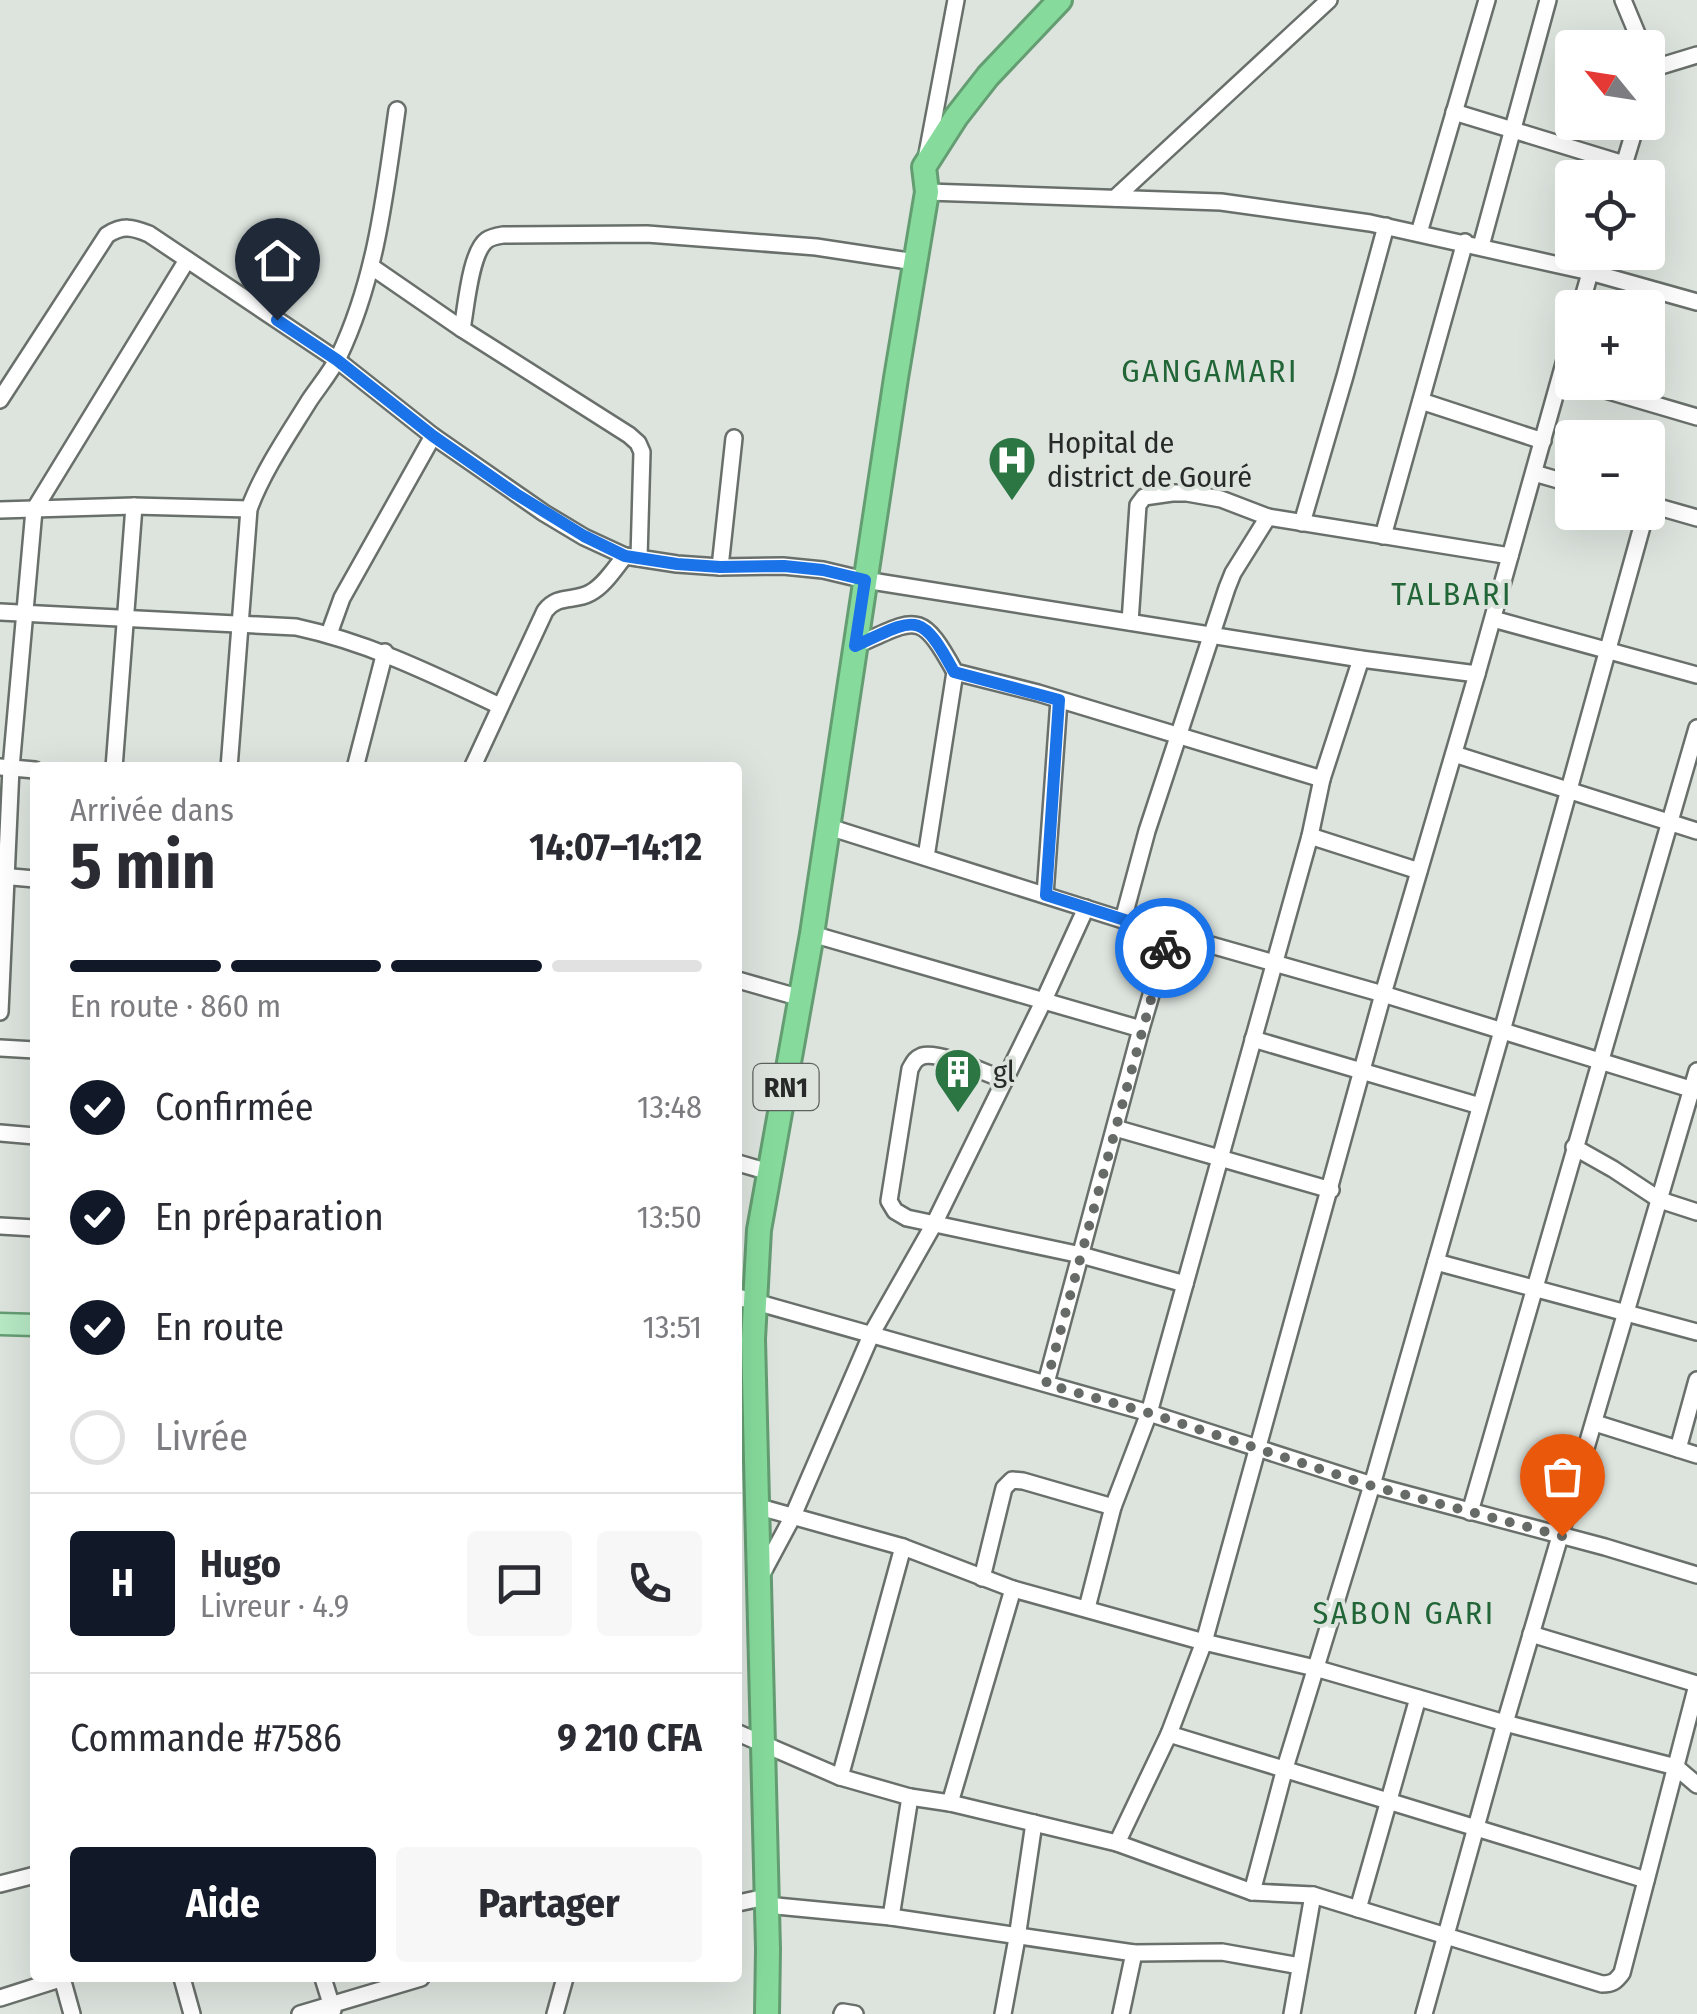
<!DOCTYPE html>
<html lang="fr">
<meta charset="utf-8">
<style>
:root{--surface:#fff;--page:#f7f7f7;--text:#2b2b33;--muted:#7c7c81;--line:#e1e1e2;--accent:#111827}
body{margin:0;font-family:"Fira Sans Condensed",sans-serif;background:var(--page);color:var(--text);height:100vh;display:flex;flex-direction:column;font-size:38px;white-space:nowrap}
*{box-sizing:border-box;margin:0}
p{font-size:32px;color:var(--muted)}
.icon{flex:none;width:55px;height:55px;fill:none;stroke:currentColor;stroke-width:2;stroke-linecap:round;stroke-linejoin:round}
.map{position:relative;flex:1;overflow:hidden}
.sheet{position:absolute;left:30px;top:762px;width:712px;height:1220px;display:flex;flex-direction:column;background:var(--surface);border-radius:10px;box-shadow:0 10px 40px #0002}
.sheet>*{flex:none}
.needle{width:65px;rotate:300deg}
.controls{position:absolute;left:1555px;top:30px;display:grid;gap:20px}
.controls a{display:grid;place-items:center;width:110px;height:110px;border-radius:10px;background:var(--surface);box-shadow:0 10px 40px #0002;font-size:50px}
.pin{position:absolute;display:grid;place-items:center;width:85px;height:85px;color:#fff;margin:-102px -42px;border-radius:50% 50% 50% 0;rotate:-45deg;box-shadow:0 0 10px #0007}
.pin .icon{rotate:45deg}
.courier{position:absolute;display:grid;place-items:center;width:100px;height:100px;margin:-50px;border:8px solid #1a73e8;border-radius:50%;background:#fff;color:#222;box-shadow:0 2px 12px #0007}
.head em{font-style:normal;font-weight:700}
.head div{display:flex;flex-direction:column-reverse}
.head{display:flex;align-items:center;justify-content:space-between;height:170px;padding:0 40px}
h1{font-size:65px;font-weight:700;line-height:75px}
.bar{display:grid;grid-template-columns:repeat(4,1fr);gap:15px 10px;align-content:center;height:120px;padding:0 40px}
.bar i{height:12px;border-radius:8px;background:var(--line)}
.bar .on{background:var(--accent)}
.bar p{grid-column:span 4}
.line{display:flex;align-items:center;gap:25px;padding:0 40px;border-top:2px solid var(--line)}
.line div{flex:1}
.round{display:grid;place-items:center;flex:none;width:105px;height:105px;border-radius:10px;background:var(--page)}
ol{padding:0 40px;list-style:none}
li{display:flex;align-items:center;gap:30px;height:110px}
li p{margin-inline-start:auto}
li .icon{padding:10px;border-radius:50%;background:var(--accent);color:#fff;stroke-width:4}
li:last-child{color:var(--muted)}
li i{width:55px;height:55px;border:5px solid var(--line);border-radius:50%}
.cta{display:flex;gap:20px;margin-top:auto;padding:20px 40px}
.cta a{flex:1;height:115px;border-radius:10px;background:var(--accent);color:#fff;font-size:40px;font-weight:700;line-height:115px;text-align:center}
.cta a+a{background:var(--page);color:var(--text)}
.map>svg:first-child{display:block}
.lines{fill:none;stroke-linecap:round;stroke-linejoin:round}
.minor-casing{stroke:#696f6a;stroke-width:20}
.major-casing{stroke:#659d73;stroke-width:25}
.highway-casing{stroke:#659d73;stroke-width:28}
.minor{stroke:#fff;stroke-width:15}
.major{stroke:#b6e9c4;stroke-width:20}
.highway{stroke:#86db9c;stroke-width:22}
.done{stroke:#676b68;stroke-width:10;stroke-dasharray:0 18}
.route{stroke:#1a73e8;stroke-width:12}
.labels{text-anchor:middle;stroke-width:8;stroke-linejoin:round;paint-order:stroke}
.shield{fill:#dde4de;stroke:#5e625f;stroke-width:2.5}
.shield-label{font-size:28px;font-weight:bold;fill:#272a28}
.poi-label{font-size:30px;fill:#272a28;stroke:#dde4de;text-anchor:start}
.neighbourhood-label{font-size:32px;letter-spacing:2.5px;fill:#226638;stroke:#dde4de}
</style>
<div class="map">
<svg width="1697" height="2014" viewBox="0 0 1697 2014">
<rect width="100%" height="100%" fill="#dde4de"/>
<g class="lines">
<g class="minor-casing">
<g id="minor">
<path d="M1623 0 1643 48"/>
<path d="M1648 58 1651 69 1648 88"/>
<path d="M1651 69 1697 55"/>
<path d="M1454 112 1624 164"/>
<path d="M927 154 956 0"/>
<path d="M1620 178 1637 122"/>
<path d="M927 192 1221 202 1370 223 1590 272 1697 302"/>
<path d="M1115 198 1329 0"/>
<path d="M1419 233 1487 0"/>
<path d="M1481 246 1548 0"/>
<path d="M372 267 462 329 629 435 638 443 642 452 639 558"/>
<path d="M1580 308 1596 252"/>
<path d="M462 329C466 309 470 252 487 240 491 237 497 236 503 235L647 234 816 247 915 262"/>
<path d="M1578 382 1697 417"/>
<path d="M0 400 107 235C123 225 132 227 149 234L337 360 433 436 544 513 584 537 625 556 677 564 720 567 783 566 823 570 865 580 1361 659 1477 674"/>
<path d="M1421 401 1543 441"/>
<path d="M1534 473 1572 484"/>
<path d="M1648 504 1697 518"/>
<path d="M0 510 134 506 249 509"/>
<path d="M1302 523 1345 376 1386 226"/>
<path d="M1383 536 1465 242"/>
<path d="M720 567 734 438"/>
<path d="M0 612 296 627C370 643 432 674 500 706"/>
<path d="M1493 619 1697 675"/>
<path d="M1130 622 1138 505 1144 497 1172 493H1187L1221 499 1268 517 1510 556"/>
<path d="M329 634 342 598 433 436"/>
<path d="M855 646C916 619 920 608 955 672L1038 693 1322 779"/>
<path d="M1454 754 1697 831"/>
<path d="M0 767 35 770"/>
<path d="M114 768 134 506"/>
<path d="M229 768 249 509C263 471 288 435 309 401 319 386 331 372 339 356 376 278 385 195 397 110"/>
<path d="M355 768 385 652"/>
<path d="M472 768 545 611C558 594 574 602 590 593 604 586 615 568 625 556"/>
<path d="M829 827 1123 920 1383 994 1697 1091"/>
<path d="M1310 836 1419 871"/>
<path d="M926 857 955 672"/>
<path d="M0 876 35 879"/>
<path d="M1045 895 1059 700"/>
<path d="M1123 920 1147 831 1227 588 1233 573 1268 517"/>
<path d="M812 934 1141 1029"/>
<path d="M738 980 801 998"/>
<path d="M0 1012 11 768 34 510 187 260"/>
<path d="M1253 1039 1480 1106"/>
<path d="M0 1048 35 1050"/>
<path d="M1005 1080C987 1074 940 1051 922 1056 915 1059 914 1062 910 1069L889 1201 895 1211 907 1218 1081 1255 1185 1284"/>
<path d="M1115 1128 1331 1190"/>
<path d="M0 1133 35 1136"/>
<path d="M1574 1147 1613 1169 1660 1200 1697 1212"/>
<path d="M738 1163 769 1172"/>
<path d="M0 1226 35 1228"/>
<path d="M1436 1262 1697 1332"/>
<path d="M738 1297 1149 1413 1372 1485 1605 1547 1697 1575"/>
<path d="M1046 1383 1141 1029 1169 934"/>
<path d="M1595 1423 1697 1455"/>
<path d="M1678 1449 1697 1380"/>
<path d="M756 1506 903 1547 1013 1589 1204 1642 1315 1668 1505 1723 1676 1767 1697 1785"/>
<path d="M1470 1512 1697 728"/>
<path d="M762 1574 792 1518 872 1333 934 1224 1044 1000 1086 908"/>
<path d="M982 1578 1004 1488 1012 1480 1023 1481 1113 1507"/>
<path d="M1087 1608 1113 1507 1149 1413 1310 836 1322 779 1361 659"/>
<path d="M1531 1634 1697 1684"/>
<path d="M738 1733 840 1777 910 1797 950 1803 1117 1843 1252 1892 1313 1895 1602 1984C1613 1984 1616 1981 1622 1973L1697 1685"/>
<path d="M1169 1734 1646 1880"/>
<path d="M840 1777 903 1547"/>
<path d="M950 1803 1013 1589"/>
<path d="M1117 1843 1169 1734 1204 1642 1383 994 1477 674 1572 335"/>
<path d="M0 1884 35 1875"/>
<path d="M1252 1892 1285 1768 1372 1485 1502 1031 1646 512"/>
<path d="M738 1903 766 1897"/>
<path d="M766 1905 891 1917 1134 1953 1222 1952 1300 1966"/>
<path d="M1358 1909 1418 1698"/>
<path d="M891 1917 910 1797"/>
<path d="M62 1978 72 2014"/>
<path d="M182 1978 192 2014"/>
<path d="M323 1978 333 2010"/>
<path d="M0 1998 63 1978"/>
<path d="M300 2014 421 1978"/>
<path d="M555 2014 565 1978"/>
<path d="M842 2014 843 2012 855 2014"/>
<path d="M1003 2014 1017 1938 1034 1823"/>
<path d="M1121 2014 1134 1953"/>
<path d="M1292 2014 1313 1895"/>
<path d="M1424 2014 1505 1723 1697 1071"/>
</g>
</g>
<g class="major-casing">
<path id="major" d="M0 1324 35 1325"/>
</g>
<g class="highway-casing">
<path id="highway" d="M767 2014 768 1949 753 1339 759 1230 812 934 896 378 927 192 924 167 956 117 988 76 1060 0"/>
</g>
<use href="#minor" class="minor"/>
<use href="#major" class="major"/>
<use href="#highway" class="highway"/>
</g>
<g class="lines">
<path class="done" d="M1165 948 1046 1384 1149 1413 1372 1486 1562 1536"/>
<path class="route" d="M277 320 337 360 433 436 516 494 584 536 625 556 677 564 720 567 784 566 823 570 865 580 855 646C916 618 920 609 954 672L1059 700 1046 895 1169 934 1165 948"/>
</g>
<defs>
<g id="hospital-pin" transform="scale(2.5)"><path d="M0 17L-7.5 6A9.5 9.5 0 1 1 7.5 6Z" fill="#2c7644" stroke="#dde4de"/><path d="M-5-5h3v3.5h4V-5h3V5h-3V1.5h-4V5h-3Z" fill="#fff"/></g>
<g id="building-pin" transform="scale(2.5)"><path d="M0 17L-7.5 6A9.5 9.5 0 1 1 7.5 6Z" fill="#2c7644" stroke="#dde4de"/><path d="M-4-6H4V6H1V3H-1V6H-4ZM-2.5-4.3h1.7v1.8h-1.7ZM.8-4.3h1.7v1.8H.8ZM-2.5-1h1.7V.8h-1.7ZM.8-1h1.7V.8H.8Z" fill="#fff"/></g>
</defs>
<g fill-rule="evenodd">
<use href="#hospital-pin" x="1012" y="460"/>
<use href="#building-pin" x="958" y="1072"/>
</g>
<g class="labels">
<rect class="shield" x="753.5" y="1064" width="65" height="46" rx="8"/>
<g class="shield-label">
<text x="786" y="1097">RN1</text>
</g>
<g class="poi-label">
<text x="1047" y="453">Hopital de<tspan x="1047" dy="34">district de Gouré</tspan></text>
<text x="993" y="1082">gl</text>
</g>
<g class="neighbourhood-label">
<text x="1210" y="382">GANGAMARI</text>
<text x="1452" y="605">TALBARI</text>
<text x="1404" y="1624">SABON GARI</text>
</g>
</g>
</svg>
<div class="controls">
<a><svg class="needle" viewBox="-14 -14 28 28"><path d="M0-13l5 13h-10z" fill="#e53935"/><path d="M0 13l5-13h-10z" fill="#7c7c81"/></svg></a>
<a><svg class="icon" aria-label="locate" viewBox="0 0 24 24"><circle cx="12" cy="12" r="6"/><path d="M12 2v4M12 18v4M2 12h4M18 12h4"/></svg></a>
<a>+</a>
<a>−</a>
</div>
<div class="pin" style="left:1562px;top:1536px;background:#ea580c"><svg class="icon" aria-label="bag" viewBox="0 0 24 24"><path d="M5 8h14l-1 12H6zM9 8a3 3 0 0 1 6 0"/></svg></div>
<div class="pin" style="left:277px;top:320px;background:#1f2937"><svg class="icon" aria-label="home" viewBox="0 0 24 24"><path d="M3 11l9-7 9 7M6 9v11h12V9"/></svg></div>
<div class="courier" style="left:1165px;top:948px"><svg class="icon" aria-label="bike" viewBox="0 0 24 24"><circle cx="6" cy="16" r="4"/><circle cx="18" cy="16" r="4"/><path d="M6 16l4-8h5l3 8M10 8l3 8H6M13 5h3"/></svg></div>
<section class="sheet">
<div class="head"><div><h1>5 min</h1><p>Arrivée dans</p></div><em>14:07–14:12</em></div>
<div class="bar"><i class="on"></i><i class="on"></i><i class="on"></i><i></i><p>En route · 860 m</p></div>
<ol>
<li><svg class="icon" aria-label="check" viewBox="0 0 24 24"><path d="M5 12l5 5 9-10"/></svg>Confirmée<p>13:48</p></li>
<li><svg class="icon" aria-label="check" viewBox="0 0 24 24"><path d="M5 12l5 5 9-10"/></svg>En préparation<p>13:50</p></li>
<li><svg class="icon" aria-label="check" viewBox="0 0 24 24"><path d="M5 12l5 5 9-10"/></svg>En route<p>13:51</p></li>
<li><i></i>Livrée</li>
</ol>
<div class="line" style="height:180px"><b class="round" style="background:var(--accent);color:#fff">H</b><div><b>Hugo</b><p>Livreur · 4.9</p></div><a class="round"><svg class="icon" aria-label="chat" viewBox="0 0 24 24"><path d="M4 5h16v11H9l-5 4z"/></svg></a><a class="round"><svg class="icon" aria-label="phone" viewBox="0 0 24 24"><path d="M5 4h4l2 5-3 2q2 4 5 5l2-3 5 2v4C11 20 4 13 5 4z"/></svg></a></div>
<div class="line" style="height:130px"><div>Commande #7586</div><b>9 210 CFA</b></div>
<div class="cta"><a>Aide</a><a>Partager</a></div>
</section>
</div>
